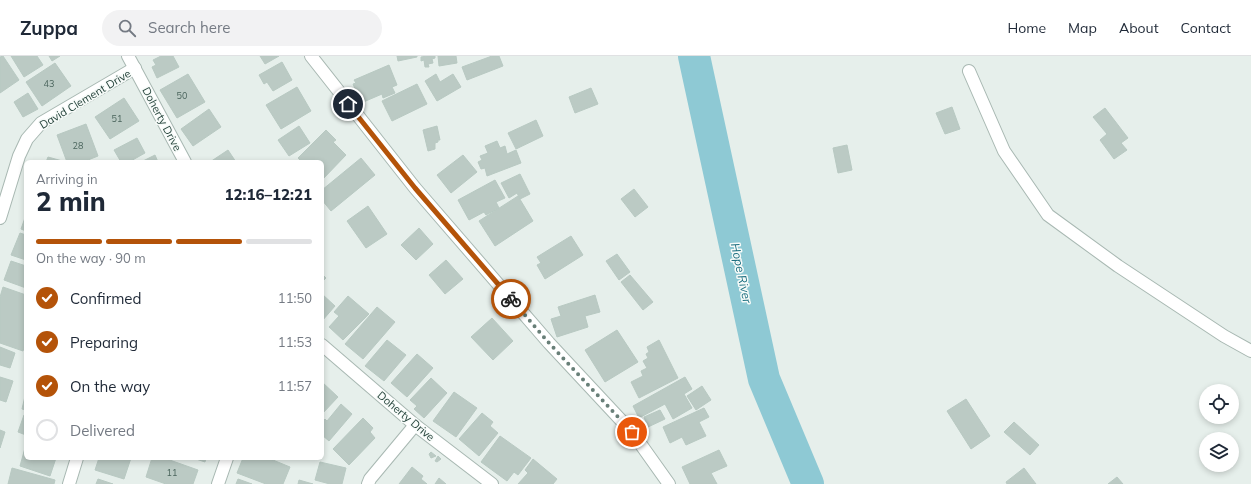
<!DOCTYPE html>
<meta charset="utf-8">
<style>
:root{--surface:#fff;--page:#f2f2f3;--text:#1f2937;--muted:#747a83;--line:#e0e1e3;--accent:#b45309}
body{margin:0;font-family:Mulish,sans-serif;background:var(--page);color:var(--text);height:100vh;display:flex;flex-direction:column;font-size:15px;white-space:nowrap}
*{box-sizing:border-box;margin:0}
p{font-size:13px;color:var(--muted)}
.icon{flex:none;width:22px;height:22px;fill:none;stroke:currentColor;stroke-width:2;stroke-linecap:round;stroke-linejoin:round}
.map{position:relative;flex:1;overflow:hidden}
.sheet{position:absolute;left:24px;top:104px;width:300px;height:300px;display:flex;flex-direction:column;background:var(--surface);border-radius:6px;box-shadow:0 2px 6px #0003}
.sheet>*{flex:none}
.controls{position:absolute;left:1199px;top:328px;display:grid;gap:8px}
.controls a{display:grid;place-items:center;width:40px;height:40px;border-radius:50%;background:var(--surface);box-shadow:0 2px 6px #0003;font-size:20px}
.pin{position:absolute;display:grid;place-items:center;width:34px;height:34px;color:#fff;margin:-17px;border:2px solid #fff;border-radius:50%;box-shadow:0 1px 4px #0007}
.courier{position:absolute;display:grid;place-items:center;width:40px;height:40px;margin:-20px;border:3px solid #b45309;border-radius:50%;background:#fff;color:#222;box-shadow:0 1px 5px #0007}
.overview em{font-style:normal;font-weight:800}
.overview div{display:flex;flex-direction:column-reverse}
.overview{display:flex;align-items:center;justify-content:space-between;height:68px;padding:0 12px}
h1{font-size:26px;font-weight:800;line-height:30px}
.bar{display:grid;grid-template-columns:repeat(4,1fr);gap:6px 4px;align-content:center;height:48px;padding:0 12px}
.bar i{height:5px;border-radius:3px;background:var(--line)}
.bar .on{background:var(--accent)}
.bar p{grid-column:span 4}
ol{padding:0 12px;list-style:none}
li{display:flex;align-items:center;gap:12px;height:44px}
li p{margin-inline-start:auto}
li .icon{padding:4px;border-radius:50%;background:var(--accent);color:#fff;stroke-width:4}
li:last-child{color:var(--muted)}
li i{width:22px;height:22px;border:2px solid var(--line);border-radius:50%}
header{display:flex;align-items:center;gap:24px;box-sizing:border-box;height:56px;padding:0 20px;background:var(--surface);border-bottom:1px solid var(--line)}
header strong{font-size:19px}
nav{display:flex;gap:22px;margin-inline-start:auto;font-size:14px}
.search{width:280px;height:36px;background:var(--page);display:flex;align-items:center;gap:10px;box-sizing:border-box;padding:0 14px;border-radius:22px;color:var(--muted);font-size:15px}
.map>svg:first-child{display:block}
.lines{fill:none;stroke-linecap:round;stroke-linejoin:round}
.river{stroke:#8ec9d4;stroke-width:32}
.building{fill:#bbcac4;stroke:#b8c9c2}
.minor-casing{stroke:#a8b8b2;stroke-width:14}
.minor{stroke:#fff;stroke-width:12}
.done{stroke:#687f78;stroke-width:4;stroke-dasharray:0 7.2}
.route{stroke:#b45309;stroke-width:5}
.labels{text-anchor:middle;stroke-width:3;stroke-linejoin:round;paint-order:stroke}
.number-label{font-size:9px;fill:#4a645c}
.street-label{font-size:11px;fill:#24423a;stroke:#f7fbf9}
.water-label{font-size:12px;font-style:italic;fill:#1c6f80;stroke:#f7fbf9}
</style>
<header>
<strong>Zuppa</strong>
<div class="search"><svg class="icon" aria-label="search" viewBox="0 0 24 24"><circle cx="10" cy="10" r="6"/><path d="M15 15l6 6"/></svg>Search here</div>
<nav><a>Home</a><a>Map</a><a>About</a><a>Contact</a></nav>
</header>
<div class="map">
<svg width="1251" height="428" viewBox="0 0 1251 428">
<rect width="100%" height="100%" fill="#e6efeb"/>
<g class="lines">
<path class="river" d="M694 0 764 323 808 428"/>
</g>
<g class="building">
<path d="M3 0 19 24 0 37V1Z"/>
<path d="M11 0H37L43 9 24 21Z"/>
<path d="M49 0H60L52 5Z"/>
<path d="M161 0H173L179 11 157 22 152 11 156 9 153 4Z"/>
<path d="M260 0H279L265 8Z"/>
<path d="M397 0H417V1L398 5Z"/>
<path d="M427 0H435V2L432 3 433 7 428 8 429 11H425L424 4 421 5V1Z"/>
<path d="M438 0H456L457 7 439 10Z"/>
<path d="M492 0H499L503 10 467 24 462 11Z"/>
<path d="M282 6 292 24 273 35 267 26 264 28 259 19Z"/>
<path d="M55 7 71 30 42 50 26 26Z"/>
<path d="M389 9 397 29 392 31 395 37 383 42 382 38 361 47 353 28 356 27 354 24Z"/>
<path d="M188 18 205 46 177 62 160 34Z"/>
<path d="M436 18 440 26 453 18 461 31 437 45 425 25Z"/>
<path d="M417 28 427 48 392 65 382 45Z"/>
<path d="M297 31 311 55 281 73 266 49Z"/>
<path d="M591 32 598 48 575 57 569 41Z"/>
<path d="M28 37 38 53 23 61 14 46Z"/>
<path d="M124 42 139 65 110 83 95 61Z"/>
<path d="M952 51 960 73 945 78 936 57Z"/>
<path d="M1105 52 1128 82 1121 87 1127 94 1114 103 1100 84 1107 78 1093 61Z"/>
<path d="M209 53 221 71 193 90 181 73Z"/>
<path d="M536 64 543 80 516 93 508 77Z"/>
<path d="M86 68 98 100 83 106H67L57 79Z"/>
<path d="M299 70 310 87 289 100 278 84Z"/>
<path d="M437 70 440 84H438V86L435 87V93L428 95 423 74Z"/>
<path d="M326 74 336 84 333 86 346 99 322 124V106H302L298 102Z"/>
<path d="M137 82 145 97 129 106H121L114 94Z"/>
<path d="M497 85 500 92 505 90 507 98 516 94 521 107 487 120 485 112 481 113 478 106 482 104 480 100 488 97 485 90Z"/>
<path d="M847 89 852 114 838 117 833 92Z"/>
<path d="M228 94 236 106H210Z"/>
<path d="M155 99 158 106H141Z"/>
<path d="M463 99 477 116 451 137 437 119Z"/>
<path d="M48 101 66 106H46Z"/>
<path d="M361 102 375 119 331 155 322 144V134Z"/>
<path d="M520 118 530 138 520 143 517 137 509 142 501 127Z"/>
<path d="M495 124 505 142 496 146 499 152 486 159 484 156 469 164 458 144Z"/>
<path d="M634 133 648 151 635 161 621 143Z"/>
<path d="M518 140 533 165 495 190 479 165Z"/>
<path d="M368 150 387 178 366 192 347 165Z"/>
<path d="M26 159V175L21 173Z"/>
<path d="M419 172 433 188 416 204 401 189Z"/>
<path d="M20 177 26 179V204L11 199Z"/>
<path d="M571 180 583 199 545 223 537 209 541 207 537 201Z"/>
<path d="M617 198 630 216 619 224 606 205Z"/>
<path d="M446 204 463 223 445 238 429 219Z"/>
<path d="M11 205 26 210V232L4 224Z"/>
<path d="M322 218 326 222 322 226Z"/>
<path d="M630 219 653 246 643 254 621 226Z"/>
<path d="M3 231 26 239V285L23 295 0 287V241Z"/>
<path d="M322 238 335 250 322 265Z"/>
<path d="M595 239 600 256 585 260 588 271 557 281 551 263 561 260 558 251Z"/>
<path d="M348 240 369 258 343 284 329 271 339 260 334 256Z"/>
<path d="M377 251 395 266 363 303 345 288Z"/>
<path d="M492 262 513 285 493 304 471 281Z"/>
<path d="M617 274 638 306 605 326 585 294Z"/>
<path d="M387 284 406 299 384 325 365 310Z"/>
<path d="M659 284 678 322 639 342 631 326 643 320 641 315 647 312 643 305 648 302 646 298 649 296 647 291Z"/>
<path d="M0 291 15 297 10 312 0 309Z"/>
<path d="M417 298 433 312 407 341 391 327Z"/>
<path d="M0 321 13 325 6 346 0 344Z"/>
<path d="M685 321 692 333 684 338 692 352 673 363 665 348 639 362 633 350Z"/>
<path d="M431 322 447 337 424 362 414 353 417 350 410 344Z"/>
<path d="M322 326 338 341 322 358Z"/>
<path d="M702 330 711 344 696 354 687 340Z"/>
<path d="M26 336V354L22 353Z"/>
<path d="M454 336 477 352 456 381 433 365Z"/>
<path d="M966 343 990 380 971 393 947 355Z"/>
<path d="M341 348 352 358 329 385 322 379V366L325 363 327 365Z"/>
<path d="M704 352 709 361 699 366 706 380 686 389 682 381 670 387 663 371Z"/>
<path d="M660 354 665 363 648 371 644 361Z"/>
<path d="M482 357 493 366 490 370 498 377 479 400 459 383Z"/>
<path d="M24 359 26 360V379L18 376Z"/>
<path d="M363 362 373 372 370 376 375 382 349 409 333 393Z"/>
<path d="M1014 366 1039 389 1030 399 1004 376Z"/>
<path d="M0 374 5 376 0 392Z"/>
<path d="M500 380 531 402 518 419 514 416 507 425 481 406Z"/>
<path d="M25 392 26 402H56L50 420 20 410Z"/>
<path d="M719 394 727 410 711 417 717 428H690L682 411Z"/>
<path d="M431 396 436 400 431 402 429 398Z"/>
<path d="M438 400 441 403 437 406 435 405Z"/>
<path d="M99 402H131L124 423 95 414Z"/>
<path d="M152 402H164L198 414 193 428H166L146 421Z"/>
<path d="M193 402H206L205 406Z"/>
<path d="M243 402H268L290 411 283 428H266L237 417Z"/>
<path d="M533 403 557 423 553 428H518L528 417 525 414Z"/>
<path d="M320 406 346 412 342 428H330L315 424Z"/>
<path d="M412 411 423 420 421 423 427 428H399Z"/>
<path d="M12 412 55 424 54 428H8Z"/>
<path d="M1024 412 1036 428H1007L1006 426Z"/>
<path d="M1117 421 1123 428H1108Z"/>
<path d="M439 422 446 428H435Z"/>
<path d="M98 423 113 428H96Z"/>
<path d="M238 423 252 428H236Z"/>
<path d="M299 424 313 428H298Z"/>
</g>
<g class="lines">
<g class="minor-casing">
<g id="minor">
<path d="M128 0 185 106"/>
<path d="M311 0 415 132 549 287 632 376 669 428"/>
<path d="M969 15 1004 95 1048 159 1118 210 1224 280 1251 295"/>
<path d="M0 162 19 100 27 83 41 67 135 12"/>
<path d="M322 289 415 369 492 428"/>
<path d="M69 428 77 402"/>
<path d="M218 428 227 402"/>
<path d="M368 428 370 423 415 369"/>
</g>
</g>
<use href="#minor" class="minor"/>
</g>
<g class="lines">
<path class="done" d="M511 243 549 287 632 376"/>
<path class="route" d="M348 48 415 132 511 243"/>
</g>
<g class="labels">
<g class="number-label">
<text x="49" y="31">43</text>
<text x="182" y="43">50</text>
<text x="117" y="66">51</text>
<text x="78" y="93">28</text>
<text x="172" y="420">11</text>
</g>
<g class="street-label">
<text transform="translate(85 43) rotate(-31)" y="4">David Clement Drive</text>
<text transform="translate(162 63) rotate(62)" y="4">Doherty Drive</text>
<text transform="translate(406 360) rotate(40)" y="4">Doherty Drive</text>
</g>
<g class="water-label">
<text transform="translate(741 217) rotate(78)" y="4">Hope River</text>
</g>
</g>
</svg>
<div class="controls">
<a><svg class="icon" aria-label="locate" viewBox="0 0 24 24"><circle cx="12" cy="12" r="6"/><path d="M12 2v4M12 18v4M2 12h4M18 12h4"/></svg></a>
<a><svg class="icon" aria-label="layers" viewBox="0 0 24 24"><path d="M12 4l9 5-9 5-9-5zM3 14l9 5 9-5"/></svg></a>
</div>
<div class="pin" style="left:632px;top:376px;background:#ea580c"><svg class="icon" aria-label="bag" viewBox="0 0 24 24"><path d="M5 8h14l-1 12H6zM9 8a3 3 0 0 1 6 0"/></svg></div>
<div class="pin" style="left:348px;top:48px;background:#1f2937"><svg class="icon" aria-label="home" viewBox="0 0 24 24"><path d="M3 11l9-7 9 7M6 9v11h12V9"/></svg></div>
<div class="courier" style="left:511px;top:243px"><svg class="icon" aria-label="bike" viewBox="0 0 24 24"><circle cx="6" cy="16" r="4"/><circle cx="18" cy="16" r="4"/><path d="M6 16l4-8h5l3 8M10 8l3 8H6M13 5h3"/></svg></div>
<section class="sheet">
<div class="overview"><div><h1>2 min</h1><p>Arriving in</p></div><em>12:16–12:21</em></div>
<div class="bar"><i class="on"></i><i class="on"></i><i class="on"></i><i></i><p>On the way · 90 m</p></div>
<ol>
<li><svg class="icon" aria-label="check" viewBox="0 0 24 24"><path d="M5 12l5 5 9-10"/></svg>Confirmed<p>11:50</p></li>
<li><svg class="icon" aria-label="check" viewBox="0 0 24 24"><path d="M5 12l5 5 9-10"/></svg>Preparing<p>11:53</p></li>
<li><svg class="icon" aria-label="check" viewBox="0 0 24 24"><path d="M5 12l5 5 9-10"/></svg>On the way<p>11:57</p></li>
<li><i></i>Delivered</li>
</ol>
</section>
</div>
